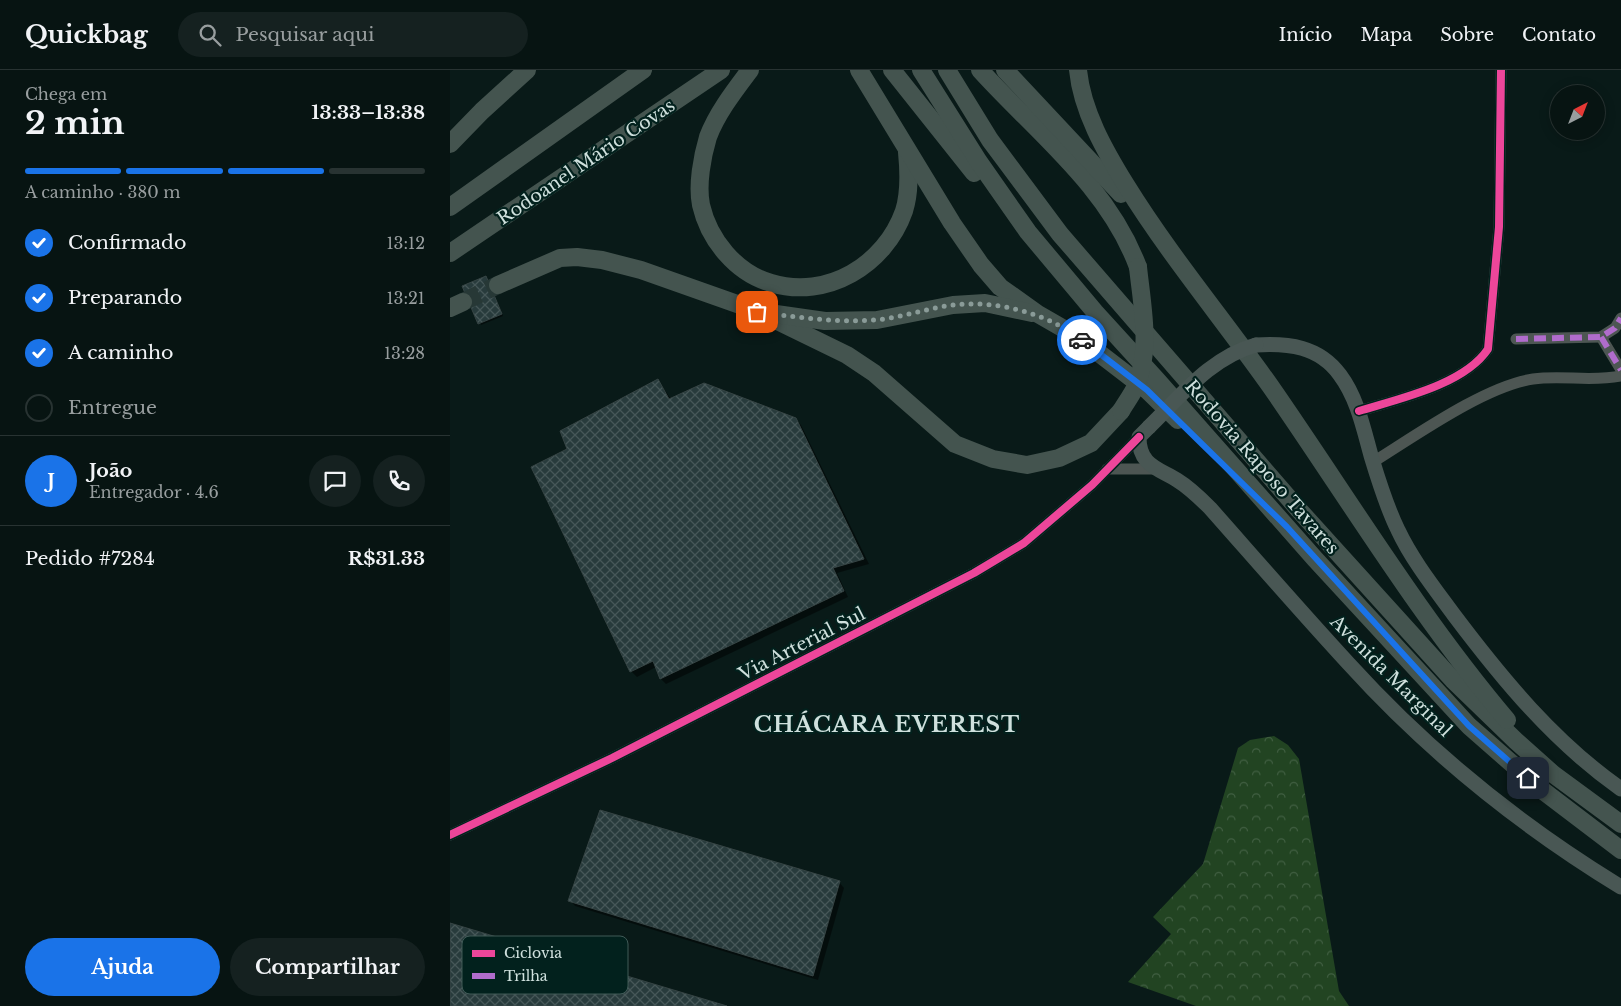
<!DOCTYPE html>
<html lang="pt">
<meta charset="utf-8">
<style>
:root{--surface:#071412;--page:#152120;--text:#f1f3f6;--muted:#989e9f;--line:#283332;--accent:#1a73e8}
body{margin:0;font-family:"Libre Baskerville",serif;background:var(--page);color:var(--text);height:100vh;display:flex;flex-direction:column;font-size:19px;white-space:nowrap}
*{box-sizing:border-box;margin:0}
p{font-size:16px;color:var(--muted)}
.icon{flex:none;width:28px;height:28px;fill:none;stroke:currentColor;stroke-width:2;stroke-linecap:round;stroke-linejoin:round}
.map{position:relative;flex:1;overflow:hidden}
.drawer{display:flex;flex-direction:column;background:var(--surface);width:450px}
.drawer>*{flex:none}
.needle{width:32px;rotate:42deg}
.tools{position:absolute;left:1100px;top:15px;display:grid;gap:10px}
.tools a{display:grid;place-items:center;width:55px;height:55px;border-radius:50%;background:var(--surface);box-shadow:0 2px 12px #0003,0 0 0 1px var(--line);font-size:25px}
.pin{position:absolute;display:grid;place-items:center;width:42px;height:42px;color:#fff;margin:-21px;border-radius:10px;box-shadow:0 2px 8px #0006}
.courier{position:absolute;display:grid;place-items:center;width:50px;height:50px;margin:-25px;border:4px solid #1a73e8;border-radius:50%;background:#fff;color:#222;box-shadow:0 1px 6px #0007}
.summary em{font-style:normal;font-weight:800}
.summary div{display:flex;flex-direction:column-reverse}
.summary{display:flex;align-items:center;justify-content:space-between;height:85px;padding:0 25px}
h1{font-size:32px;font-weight:800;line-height:38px}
.bar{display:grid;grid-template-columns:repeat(4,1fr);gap:8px 5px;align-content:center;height:60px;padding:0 25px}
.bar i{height:6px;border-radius:4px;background:var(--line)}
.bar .on{background:var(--accent)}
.bar p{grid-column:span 4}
.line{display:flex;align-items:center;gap:12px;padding:0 25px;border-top:1px solid var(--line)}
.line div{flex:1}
.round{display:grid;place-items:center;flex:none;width:52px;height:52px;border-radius:26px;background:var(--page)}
ol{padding:0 25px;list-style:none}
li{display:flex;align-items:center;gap:15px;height:55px}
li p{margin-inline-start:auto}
li .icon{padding:5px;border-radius:50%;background:var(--accent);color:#fff;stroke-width:4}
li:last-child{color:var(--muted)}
li i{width:28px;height:28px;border:2px solid var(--line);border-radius:50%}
.button{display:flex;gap:10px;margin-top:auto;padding:10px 25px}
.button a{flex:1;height:58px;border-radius:30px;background:var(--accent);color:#fff;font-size:20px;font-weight:800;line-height:58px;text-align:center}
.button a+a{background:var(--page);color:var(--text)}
header{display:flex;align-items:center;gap:30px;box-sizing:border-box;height:70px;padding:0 25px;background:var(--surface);border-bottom:1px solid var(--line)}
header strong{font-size:24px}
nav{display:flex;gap:28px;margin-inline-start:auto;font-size:18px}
.search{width:350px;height:45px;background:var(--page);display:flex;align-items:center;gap:12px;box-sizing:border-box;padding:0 18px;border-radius:28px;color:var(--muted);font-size:19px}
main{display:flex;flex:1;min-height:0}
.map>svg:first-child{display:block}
.forest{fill:url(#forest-crowns)}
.shadow{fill:#0007}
.building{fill:url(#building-cross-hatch);stroke:#364444}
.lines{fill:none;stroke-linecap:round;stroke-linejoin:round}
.highway-tunnel{stroke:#273836;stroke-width:18;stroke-dasharray:18 9;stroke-linecap:butt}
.minor{stroke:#4d5653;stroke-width:11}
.major{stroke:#495754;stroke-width:15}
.highway{stroke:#44544f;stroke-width:18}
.major-bridge{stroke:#495754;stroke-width:15}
.highway-bridge{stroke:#44544f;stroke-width:18}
.quiet{stroke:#b06ccc;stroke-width:6;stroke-dasharray:12 6;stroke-linecap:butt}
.cycleway-casing{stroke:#02211d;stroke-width:11}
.cycleway{stroke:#ed469a;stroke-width:8}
.done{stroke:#8a9b98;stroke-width:5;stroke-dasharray:0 9}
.route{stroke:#1a73e8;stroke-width:6}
.labels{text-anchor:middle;stroke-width:4.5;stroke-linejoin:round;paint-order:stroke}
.street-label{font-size:18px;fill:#cfe0dd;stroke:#02211d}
.district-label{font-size:22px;font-weight:bold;letter-spacing:1px;fill:#cfe0dd;stroke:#02211d}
.key{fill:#02211d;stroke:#405a57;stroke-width:1}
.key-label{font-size:14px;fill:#cfe0dd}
</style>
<header>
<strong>Quickbag</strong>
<div class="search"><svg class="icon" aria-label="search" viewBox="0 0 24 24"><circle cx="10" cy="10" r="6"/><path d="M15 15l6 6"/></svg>Pesquisar aqui</div>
<nav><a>Início</a><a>Mapa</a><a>Sobre</a><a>Contato</a></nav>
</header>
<main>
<section class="drawer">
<div class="summary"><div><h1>2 min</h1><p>Chega em</p></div><em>13:33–13:38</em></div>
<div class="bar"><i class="on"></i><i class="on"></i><i class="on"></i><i></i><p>A caminho · 380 m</p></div>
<ol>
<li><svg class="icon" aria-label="check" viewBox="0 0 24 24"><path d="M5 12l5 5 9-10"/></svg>Confirmado<p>13:12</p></li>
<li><svg class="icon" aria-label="check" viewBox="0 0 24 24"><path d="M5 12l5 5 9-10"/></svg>Preparando<p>13:21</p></li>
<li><svg class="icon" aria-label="check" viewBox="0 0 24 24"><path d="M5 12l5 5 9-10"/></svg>A caminho<p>13:28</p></li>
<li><i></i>Entregue</li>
</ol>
<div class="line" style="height:90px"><b class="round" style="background:var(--accent);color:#fff">J</b><div><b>João</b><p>Entregador · 4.6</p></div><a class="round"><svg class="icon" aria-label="chat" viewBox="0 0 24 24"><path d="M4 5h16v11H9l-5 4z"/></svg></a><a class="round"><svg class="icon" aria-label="phone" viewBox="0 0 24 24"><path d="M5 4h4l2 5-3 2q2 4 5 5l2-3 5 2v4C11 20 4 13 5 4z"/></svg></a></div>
<div class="line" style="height:65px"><div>Pedido #7284</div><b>R$31.33</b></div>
<div class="button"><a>Ajuda</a><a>Compartilhar</a></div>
</section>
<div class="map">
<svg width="1171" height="936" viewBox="0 0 1171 936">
<defs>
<pattern id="forest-crowns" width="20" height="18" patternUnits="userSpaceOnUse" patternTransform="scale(1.25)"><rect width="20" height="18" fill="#242"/><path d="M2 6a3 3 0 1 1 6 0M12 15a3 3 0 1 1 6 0" fill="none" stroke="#415f42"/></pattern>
<pattern id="building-cross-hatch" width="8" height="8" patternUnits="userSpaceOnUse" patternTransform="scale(1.25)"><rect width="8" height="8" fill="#283b3c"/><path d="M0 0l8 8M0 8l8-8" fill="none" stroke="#465758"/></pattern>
</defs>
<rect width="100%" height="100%" fill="#091a18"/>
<path class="forest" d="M824 666 838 675 849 689 889 921 899 936H746L678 912 721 864 703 847 753 794 788 678 800 670Z"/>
<g class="shadow">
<path d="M37 209 53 246 31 255 14 216Z"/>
<path d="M208 311 221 329 345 349 351 355 419 494 387 503 398 527 216 614 211 609 206 597 187 607 181 601 119 380Z"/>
<path d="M389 812 394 818 368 910 125 836 120 830Z"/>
</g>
<g class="building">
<path d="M36 206 52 244 28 254 12 216Z"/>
<path d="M208 309 219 329 254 313 346 348 414 489 383 498 394 521 210 609 203 591 180 602 81 397 117 379 110 361Z"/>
<path d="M150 740 390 811 363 906 118 831Z"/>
<path d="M0 853 277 936H0Z"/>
</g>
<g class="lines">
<path class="highway-tunnel" d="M13 232 48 215"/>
<g class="minor">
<path d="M1151 267 1171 300"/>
<path d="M1066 269 1151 267 1165 258 1171 248"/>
<path d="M909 341C948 329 1014 315 1038 279L1049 157 1051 0"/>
<path d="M923 392C965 366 1035 316 1083 309 1112 305 1142 312 1171 306"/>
<path d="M657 399H705"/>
<path d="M0 765 162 688 524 503 574 473 642 415 689 367"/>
</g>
<g class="major">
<path d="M806 275C838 273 869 276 890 305 908 329 914 361 922 389 929 412 937 438 948 460 962 490 985 519 1004 545 1053 610 1104 672 1171 719"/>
<path d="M699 357 689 367C689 395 707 398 727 410 740 418 750 428 760 438 806 490 852 543 899 594 978 681 1071 756 1171 817"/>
</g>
<g class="highway">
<path d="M300 0C285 20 267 43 258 67 252 87 247 115 251 135 259 170 286 203 321 213 377 230 435 195 454 141 460 122 459 102 457 82"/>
<path d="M409 0 502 153 531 195 550 217 588 244 628 267 697 320 728 350"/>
<path d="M442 0 524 103"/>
<path d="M471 0 529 92 578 162 645 242 707 310 865 489 1019 656 1092 720 1171 780"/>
<path d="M497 0 540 70 610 164 849 440 1003 610 1066 671 1103 704 1171 754"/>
<path d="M530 0C586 62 658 116 688 197"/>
<path d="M555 0 671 124"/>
<path d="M628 0C632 41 655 81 676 115 720 186 773 249 821 317 898 428 969 546 1057 650"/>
<path d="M0 74 32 41 77 0"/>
<path d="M0 137 193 0"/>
<path d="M0 183 271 0"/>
<path d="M48 215 110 188 127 187 152 190 191 200 307 241 397 285 424 303 505 374 543 389 577 395 609 388 641 373 671 341"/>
<path d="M0 238 13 232"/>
<path d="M326 244 375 251 427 250 503 235 535 233 582 243"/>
</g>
<path class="major-bridge" d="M699 357C731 326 761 287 806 275"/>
<path class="highway-bridge" d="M671 341C675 334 681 326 685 318 702 281 692 236 688 197"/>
<g class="quiet">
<path d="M1151 267 1171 300"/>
<path d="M1066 269 1151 267 1165 258 1171 248"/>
</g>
<g class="cycleway-casing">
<g id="cycleway">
<path d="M909 341C948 329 1014 315 1038 279L1049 157 1051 0"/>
<path d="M0 765 162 688 524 503 574 473 642 415 689 367"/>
</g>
</g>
<use href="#cycleway" class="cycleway"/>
</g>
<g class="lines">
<path class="done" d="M307 242C348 247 384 253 425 250 451 248 477 238 503 235 548 230 596 243 632 270"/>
<path class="route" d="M632 270 697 320 753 375 837 457 1019 656 1078 708"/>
</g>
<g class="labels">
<g class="street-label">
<text transform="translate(136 92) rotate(-34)" y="6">Rodoanel Mário Covas</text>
<text transform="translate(812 397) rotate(49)" y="6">Rodovia Raposo Tavares</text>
<text transform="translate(352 574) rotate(-27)" y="6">Via Arterial Sul</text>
<text transform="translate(941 606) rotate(45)" y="6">Avenida Marginal</text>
</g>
<g class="district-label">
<text x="437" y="662">CHÁCARA EVEREST</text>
</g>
</g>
<rect x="12" y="866" width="166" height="58" rx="8" class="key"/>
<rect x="22" y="880" width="23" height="7" fill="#ed469a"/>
<rect x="22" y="903" width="23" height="6" fill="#b06ccc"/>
<g class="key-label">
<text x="54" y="888">Ciclovia</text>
<text x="54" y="911">Trilha</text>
</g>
</svg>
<div class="tools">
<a><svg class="needle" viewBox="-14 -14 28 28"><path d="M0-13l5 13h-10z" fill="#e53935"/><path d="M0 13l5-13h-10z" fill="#989e9f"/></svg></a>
</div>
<div class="pin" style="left:307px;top:242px;background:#ea580c"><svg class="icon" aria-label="bag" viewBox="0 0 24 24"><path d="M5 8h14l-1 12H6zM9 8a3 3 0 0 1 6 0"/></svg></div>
<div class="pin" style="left:1078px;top:708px;background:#1f2937"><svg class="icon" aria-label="home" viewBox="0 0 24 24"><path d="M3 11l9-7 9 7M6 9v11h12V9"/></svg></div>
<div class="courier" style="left:632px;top:270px"><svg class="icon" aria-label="car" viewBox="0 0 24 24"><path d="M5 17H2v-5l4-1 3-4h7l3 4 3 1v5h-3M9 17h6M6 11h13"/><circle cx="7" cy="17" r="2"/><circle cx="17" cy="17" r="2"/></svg></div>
</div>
</main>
